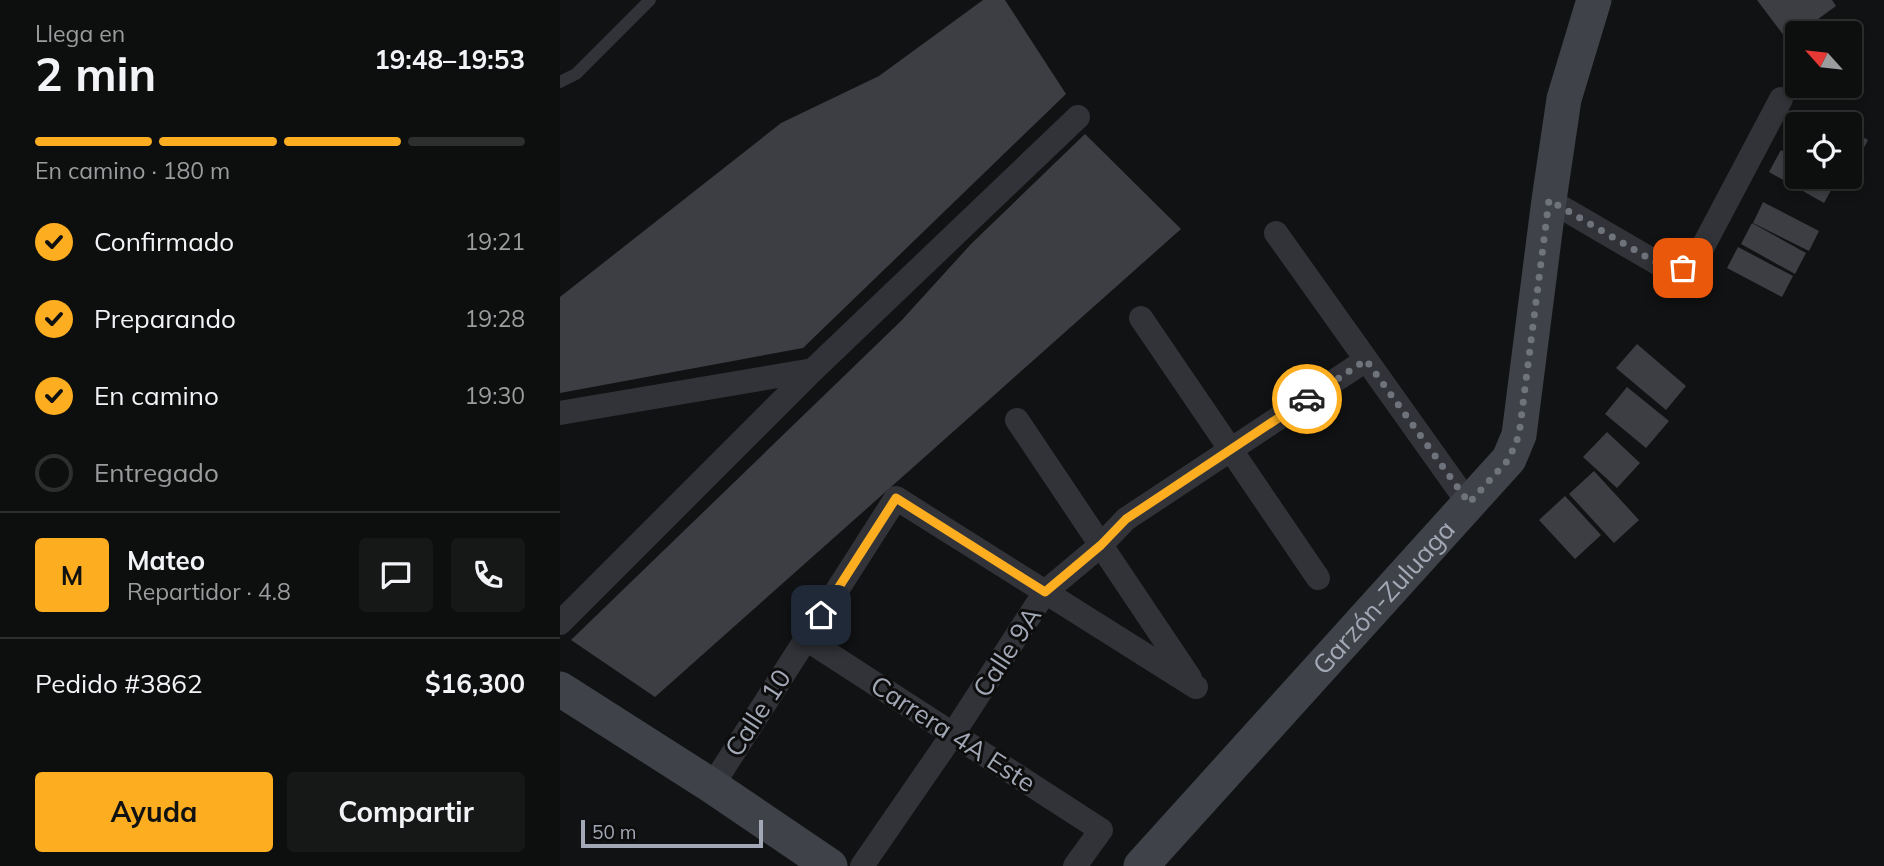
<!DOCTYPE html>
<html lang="es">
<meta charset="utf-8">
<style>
:root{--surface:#0d0e0e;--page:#161717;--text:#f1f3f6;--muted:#9a9c9e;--line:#2d2e2e;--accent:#fcae20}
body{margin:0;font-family:Mulish,sans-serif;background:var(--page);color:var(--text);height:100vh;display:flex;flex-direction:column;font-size:26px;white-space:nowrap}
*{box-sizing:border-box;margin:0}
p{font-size:23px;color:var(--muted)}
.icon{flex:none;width:38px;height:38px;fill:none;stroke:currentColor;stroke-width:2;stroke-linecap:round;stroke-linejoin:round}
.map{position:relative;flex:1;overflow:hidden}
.drawer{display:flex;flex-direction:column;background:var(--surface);width:560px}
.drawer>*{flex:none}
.needle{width:46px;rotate:297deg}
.controls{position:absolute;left:1225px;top:21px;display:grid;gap:14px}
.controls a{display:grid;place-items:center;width:77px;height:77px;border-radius:7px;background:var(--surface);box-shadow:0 4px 10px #0003,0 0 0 2px var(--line);font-size:35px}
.scale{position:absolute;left:21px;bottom:18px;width:182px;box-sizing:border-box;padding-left:7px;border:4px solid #a2a8b5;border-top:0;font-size:19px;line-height:24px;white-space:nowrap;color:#a2a8b5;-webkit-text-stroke:5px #0d0d0e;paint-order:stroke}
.pin{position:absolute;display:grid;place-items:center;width:60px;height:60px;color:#fff;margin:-30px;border-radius:14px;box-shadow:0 4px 10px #0006}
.courier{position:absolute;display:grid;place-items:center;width:70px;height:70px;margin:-35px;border:5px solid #fcae20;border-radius:50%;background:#fff;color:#222;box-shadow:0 2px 9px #0007}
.overview em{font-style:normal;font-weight:700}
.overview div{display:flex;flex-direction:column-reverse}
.overview{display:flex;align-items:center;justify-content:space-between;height:119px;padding:0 35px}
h1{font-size:46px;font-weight:700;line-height:52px}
.bar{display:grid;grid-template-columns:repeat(4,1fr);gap:10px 7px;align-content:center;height:84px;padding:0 35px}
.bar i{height:9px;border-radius:5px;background:var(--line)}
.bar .selected{background:var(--accent)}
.bar p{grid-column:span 4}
.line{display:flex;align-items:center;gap:18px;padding:0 35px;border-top:2px solid var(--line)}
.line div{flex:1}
.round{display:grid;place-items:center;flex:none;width:74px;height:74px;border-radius:7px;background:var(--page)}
ol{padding:0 35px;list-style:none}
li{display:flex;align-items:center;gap:21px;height:77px}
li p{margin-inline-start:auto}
li .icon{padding:7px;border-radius:50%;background:var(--accent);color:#111;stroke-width:4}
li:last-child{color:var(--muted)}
li i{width:38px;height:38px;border:4px solid var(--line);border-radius:50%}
.primary-button{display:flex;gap:14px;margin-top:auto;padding:14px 35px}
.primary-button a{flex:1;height:80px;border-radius:7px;background:var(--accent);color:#111;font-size:28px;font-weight:700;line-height:80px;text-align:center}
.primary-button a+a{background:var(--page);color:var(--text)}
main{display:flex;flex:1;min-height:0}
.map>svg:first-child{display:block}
.building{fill:#3d3e43}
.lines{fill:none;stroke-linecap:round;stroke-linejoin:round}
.lane{stroke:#323338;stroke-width:12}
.street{stroke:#323338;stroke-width:24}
.secondary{stroke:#404249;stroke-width:35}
.done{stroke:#6f747c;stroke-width:7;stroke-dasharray:0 12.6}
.route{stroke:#fcae20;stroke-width:9}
.labels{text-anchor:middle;stroke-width:6;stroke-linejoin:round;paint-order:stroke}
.street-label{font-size:26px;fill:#a2a8b5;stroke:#0d0d0e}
</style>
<main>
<section class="drawer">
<div class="overview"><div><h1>2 min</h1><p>Llega en</p></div><em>19:48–19:53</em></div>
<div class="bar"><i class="selected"></i><i class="selected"></i><i class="selected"></i><i></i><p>En camino · 180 m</p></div>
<ol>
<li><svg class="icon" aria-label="check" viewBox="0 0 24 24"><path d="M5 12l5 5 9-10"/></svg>Confirmado<p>19:21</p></li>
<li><svg class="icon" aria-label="check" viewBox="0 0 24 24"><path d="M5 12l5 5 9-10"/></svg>Preparando<p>19:28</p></li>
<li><svg class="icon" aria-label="check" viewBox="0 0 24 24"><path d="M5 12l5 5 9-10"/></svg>En camino<p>19:30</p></li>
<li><i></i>Entregado</li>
</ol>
<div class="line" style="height:126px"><b class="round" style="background:var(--accent);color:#111">M</b><div><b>Mateo</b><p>Repartidor · 4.8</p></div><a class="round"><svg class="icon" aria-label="chat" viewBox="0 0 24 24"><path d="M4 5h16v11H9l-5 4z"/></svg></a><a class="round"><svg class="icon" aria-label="phone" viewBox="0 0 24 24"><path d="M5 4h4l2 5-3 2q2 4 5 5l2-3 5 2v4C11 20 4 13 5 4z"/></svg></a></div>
<div class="line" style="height:91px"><div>Pedido #3862</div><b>$16,300</b></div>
<div class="primary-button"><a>Ayuda</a><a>Compartir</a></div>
</section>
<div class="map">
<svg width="1324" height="866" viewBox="0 0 1324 866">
<rect width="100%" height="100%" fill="#111213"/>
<g class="building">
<path d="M423 0H445L506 94 243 348 0 393V297L221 123 319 76Z"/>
<path d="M1197 0H1272L1276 6 1228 41Z"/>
<path d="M1253 110 1280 124H1245Z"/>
<path d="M1290 130 1308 140 1296 162 1290 159Z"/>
<path d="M525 134 621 229 95 697 11 640 341 321 411 244Z"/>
<path d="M1221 150 1237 160V177H1268L1276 181 1264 203 1209 172Z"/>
<path d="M1203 202 1259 231 1249 251 1193 223Z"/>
<path d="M1192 223 1246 253 1235 274 1181 244Z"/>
<path d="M1178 247 1233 276 1222 297 1167 268Z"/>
<path d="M1077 344 1126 386 1106 410 1056 368Z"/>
<path d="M1067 387 1109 421 1086 448 1045 414Z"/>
<path d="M1047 432 1080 463 1057 488 1023 457Z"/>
<path d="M1034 471 1079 520 1054 543 1009 494Z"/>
<path d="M1005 496 1041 535 1015 559 979 520Z"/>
</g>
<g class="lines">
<path class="lane" d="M0 82 16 74 90 0"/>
<g class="street">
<path d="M989 200 1104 267 1123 268 1139 254 1221 99"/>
<path d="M716 233 909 504"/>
<path d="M581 318 758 578"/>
<path d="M0 413 253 370"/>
<path d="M457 420 630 678"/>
<path d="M0 623 253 370 518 117"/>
<path d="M246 639 541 830 515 866"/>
<path d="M152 786 336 498 636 687"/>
<path d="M302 866 393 734 485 592 541 545 566 519 806 360"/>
</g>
<g class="secondary">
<path d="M0 689 152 786 270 866"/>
<path id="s1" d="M581 866 949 459 959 435 989 200 1004 99 1034 0"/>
</g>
</g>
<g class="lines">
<path class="done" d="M747 399 806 360 909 503 949 459 959 435 989 200 1104 267 1123 268"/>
<path class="route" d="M261 615 336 498 485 592 541 545 566 519 747 399"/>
</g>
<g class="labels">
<g class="street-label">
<text dy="9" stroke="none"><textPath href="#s1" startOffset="362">Garzón-Zuluaga</textPath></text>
<text transform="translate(447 652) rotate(-57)" y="9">Calle 9A</text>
<text transform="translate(198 713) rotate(-57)" y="9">Calle 10</text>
<text transform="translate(393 734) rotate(33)" y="9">Carrera 4A Este</text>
</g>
</g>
</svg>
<div class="controls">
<a><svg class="needle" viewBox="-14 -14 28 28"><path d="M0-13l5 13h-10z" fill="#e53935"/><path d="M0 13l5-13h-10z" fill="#9a9c9e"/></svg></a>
<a><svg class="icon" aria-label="locate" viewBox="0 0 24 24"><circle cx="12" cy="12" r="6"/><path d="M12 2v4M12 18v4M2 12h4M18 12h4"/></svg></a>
</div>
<div class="scale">50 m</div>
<div class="pin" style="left:1123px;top:268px;background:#ea580c"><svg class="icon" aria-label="bag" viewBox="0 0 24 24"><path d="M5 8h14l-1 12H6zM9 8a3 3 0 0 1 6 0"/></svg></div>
<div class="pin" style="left:261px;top:615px;background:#1f2937"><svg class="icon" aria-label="home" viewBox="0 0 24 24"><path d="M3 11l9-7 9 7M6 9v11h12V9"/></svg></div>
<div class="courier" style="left:747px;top:399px"><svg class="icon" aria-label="car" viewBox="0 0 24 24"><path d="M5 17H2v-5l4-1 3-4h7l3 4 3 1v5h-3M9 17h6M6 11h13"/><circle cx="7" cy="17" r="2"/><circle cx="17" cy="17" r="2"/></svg></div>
</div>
</main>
